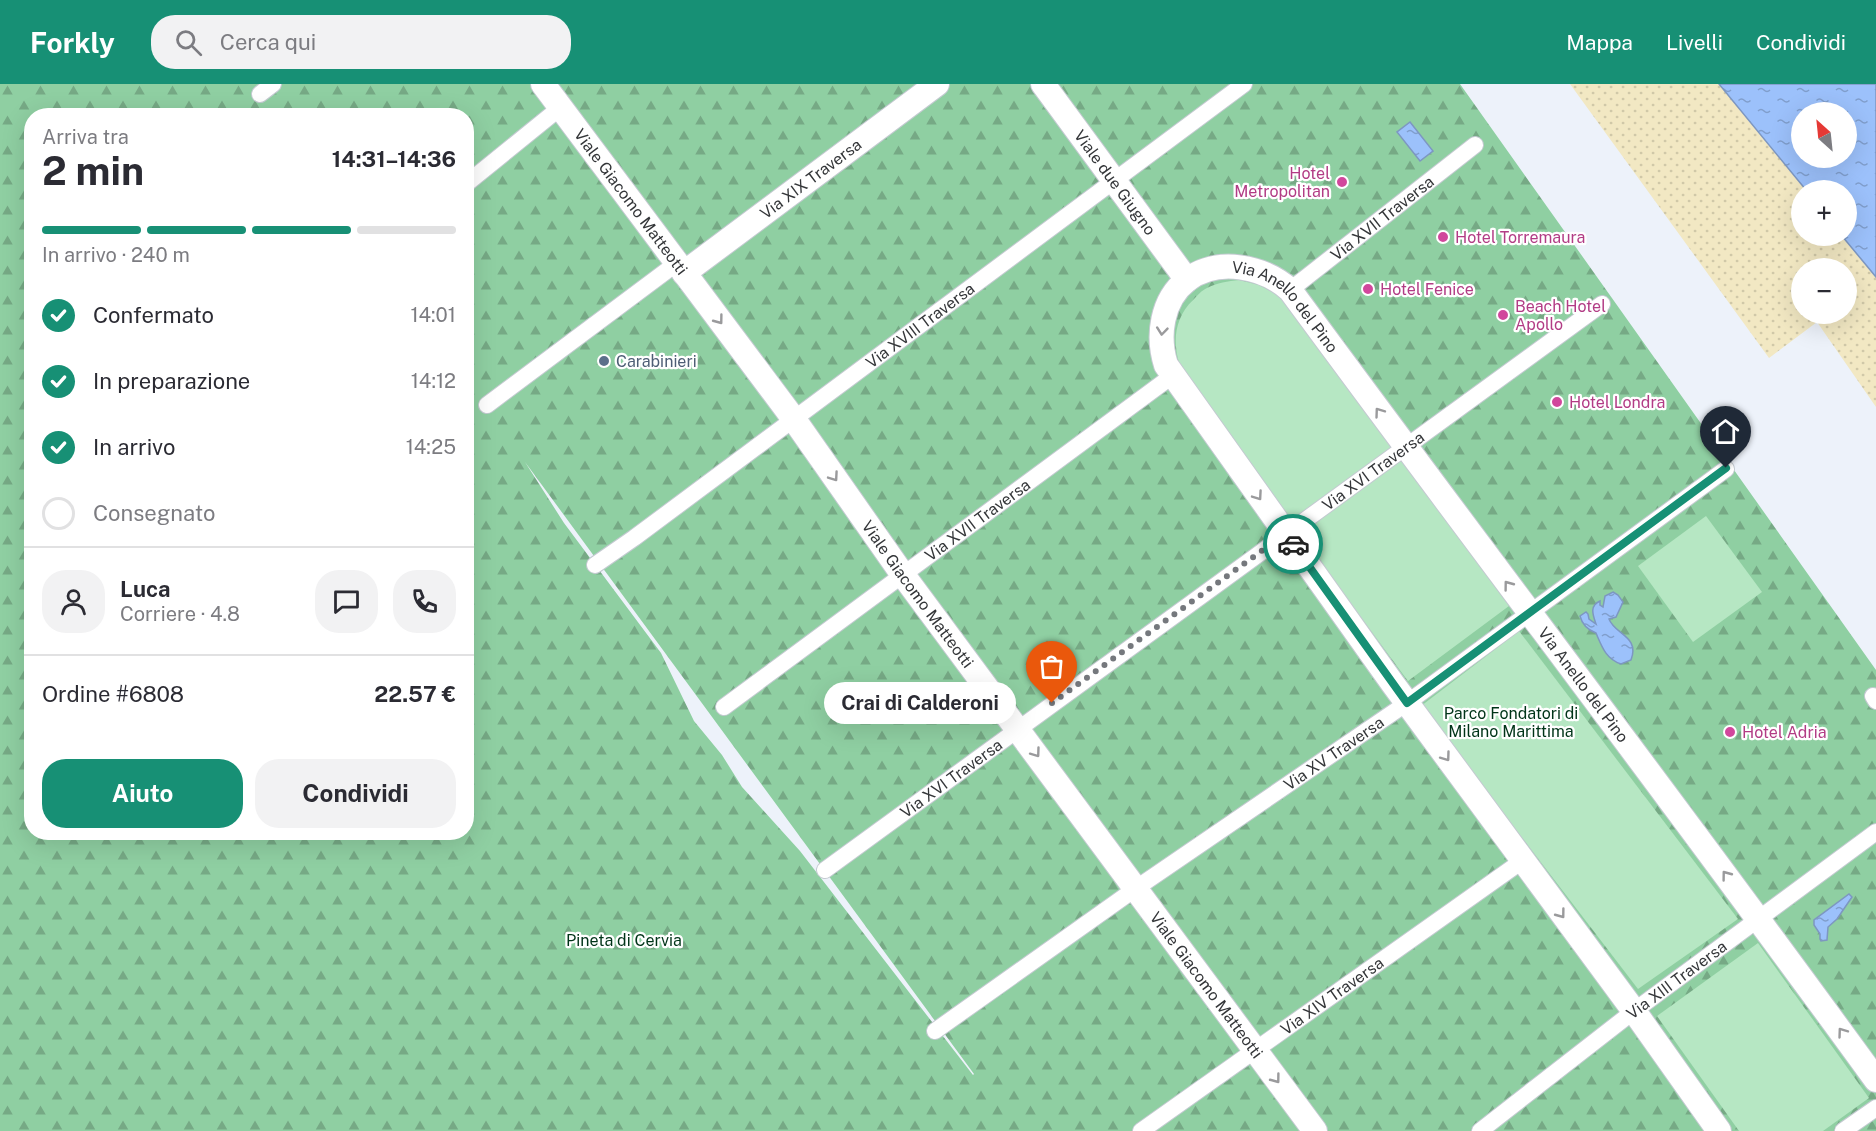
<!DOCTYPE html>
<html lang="it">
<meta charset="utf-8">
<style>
:root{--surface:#fff;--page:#f2f2f3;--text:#2b2b33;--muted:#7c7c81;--line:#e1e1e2;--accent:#179075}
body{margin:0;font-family:"Public Sans",sans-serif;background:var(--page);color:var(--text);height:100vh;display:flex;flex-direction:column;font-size:22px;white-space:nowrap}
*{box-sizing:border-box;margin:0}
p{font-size:20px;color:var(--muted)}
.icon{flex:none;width:33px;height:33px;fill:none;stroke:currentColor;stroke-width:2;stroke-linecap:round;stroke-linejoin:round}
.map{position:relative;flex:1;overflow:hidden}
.details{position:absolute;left:24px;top:24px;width:450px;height:732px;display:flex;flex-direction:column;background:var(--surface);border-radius:24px;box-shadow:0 6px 24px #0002}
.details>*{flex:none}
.needle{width:39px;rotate:333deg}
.controls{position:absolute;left:1791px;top:18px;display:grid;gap:12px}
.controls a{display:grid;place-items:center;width:66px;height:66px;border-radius:50%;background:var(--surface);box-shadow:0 6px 24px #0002;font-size:30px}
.pin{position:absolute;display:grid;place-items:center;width:51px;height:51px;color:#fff;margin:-62px -26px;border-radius:50% 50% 50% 0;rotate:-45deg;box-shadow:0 0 6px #0007}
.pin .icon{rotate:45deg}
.courier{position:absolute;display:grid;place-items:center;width:60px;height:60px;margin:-30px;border:4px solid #179075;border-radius:50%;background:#fff;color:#222;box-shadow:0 2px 8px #0007}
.bubble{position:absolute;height:42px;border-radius:21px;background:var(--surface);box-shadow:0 6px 24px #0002;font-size:20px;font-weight:700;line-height:42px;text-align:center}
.overview em{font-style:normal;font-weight:700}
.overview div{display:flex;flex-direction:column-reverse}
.overview{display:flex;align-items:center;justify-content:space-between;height:102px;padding:0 18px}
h1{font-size:39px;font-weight:700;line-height:45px}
.bar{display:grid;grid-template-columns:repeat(4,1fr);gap:9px 6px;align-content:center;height:72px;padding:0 18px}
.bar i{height:8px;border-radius:4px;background:var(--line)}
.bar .active{background:var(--accent)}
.bar p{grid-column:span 4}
.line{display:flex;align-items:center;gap:15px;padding:0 18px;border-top:2px solid var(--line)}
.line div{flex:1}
.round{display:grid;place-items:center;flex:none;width:63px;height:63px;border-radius:24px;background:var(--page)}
ol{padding:0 18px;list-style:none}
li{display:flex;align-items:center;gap:18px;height:66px}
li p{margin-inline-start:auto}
li .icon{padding:6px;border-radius:50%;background:var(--accent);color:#fff;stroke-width:4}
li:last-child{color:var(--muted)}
li i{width:33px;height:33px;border:3px solid var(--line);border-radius:50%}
.primary-button{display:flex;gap:12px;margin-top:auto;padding:12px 18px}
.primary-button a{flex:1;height:69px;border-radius:24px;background:var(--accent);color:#fff;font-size:24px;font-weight:700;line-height:69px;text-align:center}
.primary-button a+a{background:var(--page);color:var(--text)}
header{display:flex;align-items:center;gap:36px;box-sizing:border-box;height:84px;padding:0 30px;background:var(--accent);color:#fff}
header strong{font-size:28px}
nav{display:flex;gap:33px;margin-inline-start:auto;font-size:21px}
.search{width:420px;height:54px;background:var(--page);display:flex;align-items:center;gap:15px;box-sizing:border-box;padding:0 21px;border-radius:24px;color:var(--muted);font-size:22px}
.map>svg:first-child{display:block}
.forest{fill:url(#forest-firs);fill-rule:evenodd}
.sand{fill:url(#sand-dots);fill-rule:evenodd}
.green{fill:#b6e7c3}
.water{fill:url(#water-ripples);stroke:#7d97c1;stroke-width:1.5;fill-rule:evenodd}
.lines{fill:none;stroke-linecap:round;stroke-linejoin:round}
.street-casing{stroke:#c4cad1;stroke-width:18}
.secondary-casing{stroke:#c4cad1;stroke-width:26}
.street{stroke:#fff;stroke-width:16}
.secondary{stroke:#fff;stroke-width:24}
.oneway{stroke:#9a9a9c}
.done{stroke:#75787d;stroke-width:6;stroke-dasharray:0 10.8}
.route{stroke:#179075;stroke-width:8}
.hotel-dot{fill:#d1479c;stroke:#fff;stroke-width:2}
.service-dot{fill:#5c6f8a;stroke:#fff;stroke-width:2}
.labels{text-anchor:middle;stroke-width:4.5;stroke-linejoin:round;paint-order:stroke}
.hotel-label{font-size:16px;fill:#b23c85;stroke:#fff;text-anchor:start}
.street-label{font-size:16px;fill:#343639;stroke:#fff}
.service-label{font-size:16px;fill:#4e5e75;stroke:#fff;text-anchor:start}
.park-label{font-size:16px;fill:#003418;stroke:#fff}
</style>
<header>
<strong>Forkly</strong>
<div class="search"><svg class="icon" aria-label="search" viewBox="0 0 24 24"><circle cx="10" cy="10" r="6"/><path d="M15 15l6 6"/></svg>Cerca qui</div>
<nav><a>Mappa</a><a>Livelli</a><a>Condividi</a></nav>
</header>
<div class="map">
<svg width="1876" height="1047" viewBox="0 0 1876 1047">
<defs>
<pattern id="forest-firs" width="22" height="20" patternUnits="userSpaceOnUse" patternTransform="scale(1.5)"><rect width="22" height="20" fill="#8fcfa2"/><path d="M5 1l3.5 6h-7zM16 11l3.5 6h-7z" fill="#76a985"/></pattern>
<pattern id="sand-dots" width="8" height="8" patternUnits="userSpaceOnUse" patternTransform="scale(1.5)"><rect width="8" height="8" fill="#f2e8c3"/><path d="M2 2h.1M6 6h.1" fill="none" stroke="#d0c8a8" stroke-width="1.8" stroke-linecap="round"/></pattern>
<pattern id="water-ripples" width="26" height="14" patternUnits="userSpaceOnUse" patternTransform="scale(1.5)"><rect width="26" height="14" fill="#9cc1fb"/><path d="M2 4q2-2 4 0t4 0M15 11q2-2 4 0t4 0" fill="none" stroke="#809ecc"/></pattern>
</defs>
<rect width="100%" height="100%" fill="#edf2fa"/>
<path class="forest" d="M0 0H1460L1876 586V1047H0ZM32 32H466V748H32ZM525 378 974 990 973 991 800 767 742 703 722 671 694 637 661 569 564 439Z"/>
<path class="sand" d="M1570 0H1719L1806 106H1802V152H1842L1876 193V323L1817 238 1769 274ZM1802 184H1846V230H1802Z"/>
<g class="green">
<path d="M1239 196 1259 201 1281 213 1509 522 1408 597 1187 298C1173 272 1169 239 1193 216 1197 212 1202 206 1207 204 1217 199 1228 197 1239 196Z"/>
<path d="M1706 432 1762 508 1693 558 1638 482Z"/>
<path d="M1519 547 1738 835 1638 905 1421 622Z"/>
<path d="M1758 859 1869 1014 1823 1047H1739L1657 932Z"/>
</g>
<g class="water">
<path d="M1719 0H1876V193L1842 152H1846V106H1806ZM1846 28V74H1802V28Z"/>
<path d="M1410 38 1433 67 1420 77 1397 48Z"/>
<path d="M1613 508 1618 511 1623 518 1616 533 1609 535C1615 551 1640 552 1631 576L1621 580C1606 575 1602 563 1596 549 1588 546 1582 540 1580 532L1586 528 1588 530 1589 535 1596 540C1593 531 1589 522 1600 517V521L1603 523 1605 512Z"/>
<path d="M1849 810 1852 813 1837 835 1828 843 1827 856 1821 857 1820 855V850L1814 841V836Z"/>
</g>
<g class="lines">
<g class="street-casing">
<g id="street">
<path d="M260 10 273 0"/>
<path d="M466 100 561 23"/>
<path id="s1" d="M1290 206 1475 61"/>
<path d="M487 321 677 179"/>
<path id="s2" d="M595 481 634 454 1244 0"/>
<path d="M1873 612 1876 617"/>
<path id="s3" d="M724 623 1172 292"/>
<path id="s4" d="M825 786 1602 220"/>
<path id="s5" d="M935 947 1135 805 1407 619 1726 385"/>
<path id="s6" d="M1141 1047 1522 777"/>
<path id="s7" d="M1480 1047 1634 927 1876 748"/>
<path d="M1843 1047 1876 1024"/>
</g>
</g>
<g class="secondary-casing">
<g id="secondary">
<path id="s8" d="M543 0 793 334 903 491 1315 1047"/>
<path id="s9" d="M1043 0 1187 196"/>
<path id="s10" d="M684 189 937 0"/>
<path id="s11" d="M1719 1047 1634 927 1393 600 1166 281C1157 253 1161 216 1187 196 1218 173 1263 182 1290 206 1484 470 1683 730 1876 996"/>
</g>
</g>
<use href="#street" class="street"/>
<use href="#secondary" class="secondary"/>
</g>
<defs><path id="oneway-chevron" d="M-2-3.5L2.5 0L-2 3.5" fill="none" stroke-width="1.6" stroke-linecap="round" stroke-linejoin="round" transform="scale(1.5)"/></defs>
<g class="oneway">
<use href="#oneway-chevron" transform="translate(719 236) rotate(53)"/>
<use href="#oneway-chevron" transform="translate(1162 247) rotate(96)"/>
<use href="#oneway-chevron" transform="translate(1379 328) rotate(-126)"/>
<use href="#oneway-chevron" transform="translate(834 393) rotate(55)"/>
<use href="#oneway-chevron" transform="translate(1258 412) rotate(55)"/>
<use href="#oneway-chevron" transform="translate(1508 501) rotate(-127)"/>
<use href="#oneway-chevron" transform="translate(1036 669) rotate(54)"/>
<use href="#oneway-chevron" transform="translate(1446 673) rotate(54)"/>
<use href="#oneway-chevron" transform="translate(1726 791) rotate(-127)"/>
<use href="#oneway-chevron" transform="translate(1561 830) rotate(53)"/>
<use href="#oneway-chevron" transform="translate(1842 948) rotate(-126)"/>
<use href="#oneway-chevron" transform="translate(1276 995) rotate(53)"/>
</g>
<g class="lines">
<path class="done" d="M1052 619 1285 450 1293 460"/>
<path class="route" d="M1293 460 1407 619 1726 384"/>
</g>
<g class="hotel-dot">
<circle cx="1342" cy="98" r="6"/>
<circle cx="1443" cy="153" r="6"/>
<circle cx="1368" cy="205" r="6"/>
<circle cx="1503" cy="231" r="6"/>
<circle cx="1557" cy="318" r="6"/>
<circle cx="1730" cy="648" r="6"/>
</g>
<circle class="service-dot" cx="604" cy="277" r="6"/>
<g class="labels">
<g class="hotel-label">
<text x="1330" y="95" text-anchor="end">Hotel<tspan x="1330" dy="18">Metropolitan</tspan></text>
<text x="1455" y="159">Hotel Torremaura</text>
<text x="1380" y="211">Hotel Fenice</text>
<text x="1515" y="228">Beach Hotel<tspan x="1515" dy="18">Apollo</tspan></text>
<text x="1569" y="324">Hotel Londra</text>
<text x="1742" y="654">Hotel Adria</text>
</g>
<g class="street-label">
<text dy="6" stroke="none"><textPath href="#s10" startOffset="158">Via XIX Traversa</textPath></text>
<text dy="6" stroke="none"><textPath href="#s9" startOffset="122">Viale due Giugno</textPath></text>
<text dy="6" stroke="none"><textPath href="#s8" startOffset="147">Viale Giacomo Matteotti</textPath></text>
<text dy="6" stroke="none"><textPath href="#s1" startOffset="117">Via XVII Traversa</textPath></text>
<text dy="6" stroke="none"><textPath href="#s11" startOffset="1155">Via Anello del Pino</textPath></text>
<text dy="6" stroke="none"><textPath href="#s2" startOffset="404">Via XVIII Traversa</textPath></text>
<text dy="6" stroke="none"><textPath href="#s4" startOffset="678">Via XVI Traversa</textPath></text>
<text dy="6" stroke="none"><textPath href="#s3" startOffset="315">Via XVII Traversa</textPath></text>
<text dy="6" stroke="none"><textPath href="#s8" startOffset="633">Viale Giacomo Matteotti</textPath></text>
<text dy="6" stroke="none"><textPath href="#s11" startOffset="1641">Via Anello del Pino</textPath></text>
<text dy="6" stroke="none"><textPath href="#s5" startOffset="486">Via XV Traversa</textPath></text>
<text dy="6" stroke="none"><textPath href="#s4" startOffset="156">Via XVI Traversa</textPath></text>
<text dy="6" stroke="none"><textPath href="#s7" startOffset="248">Via XIII Traversa</textPath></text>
<text dy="6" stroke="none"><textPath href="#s8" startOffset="1119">Viale Giacomo Matteotti</textPath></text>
<text dy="6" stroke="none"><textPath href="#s6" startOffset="234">Via XIV Traversa</textPath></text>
</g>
<g class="service-label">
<text x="616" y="283">Carabinieri</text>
</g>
<g class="park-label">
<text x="1511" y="635">Parco Fondatori di<tspan x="1511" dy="18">Milano Marittima</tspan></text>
<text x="624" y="862">Pineta di Cervia</text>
</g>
</g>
</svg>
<div class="controls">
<a><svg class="needle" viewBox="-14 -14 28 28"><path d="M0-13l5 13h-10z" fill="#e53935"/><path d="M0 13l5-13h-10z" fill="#7c7c81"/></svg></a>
<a>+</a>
<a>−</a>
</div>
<div class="pin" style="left:1052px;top:619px;background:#ea580c"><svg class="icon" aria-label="bag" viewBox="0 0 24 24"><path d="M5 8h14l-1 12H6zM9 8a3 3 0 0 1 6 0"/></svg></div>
<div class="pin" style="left:1726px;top:384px;background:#1f2937"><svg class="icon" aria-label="home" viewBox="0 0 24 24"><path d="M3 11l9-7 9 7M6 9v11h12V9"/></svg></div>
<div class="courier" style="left:1293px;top:460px"><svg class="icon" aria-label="car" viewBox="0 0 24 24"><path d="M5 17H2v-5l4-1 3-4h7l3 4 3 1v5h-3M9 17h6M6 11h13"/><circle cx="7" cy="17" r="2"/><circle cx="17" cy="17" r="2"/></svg></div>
<div class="bubble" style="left:824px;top:598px;width:192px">Crai di Calderoni</div>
<section class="details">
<div class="overview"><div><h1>2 min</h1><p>Arriva tra</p></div><em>14:31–14:36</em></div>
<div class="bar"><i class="active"></i><i class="active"></i><i class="active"></i><i></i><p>In arrivo · 240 m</p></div>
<ol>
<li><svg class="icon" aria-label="check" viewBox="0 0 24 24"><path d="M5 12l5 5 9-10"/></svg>Confermato<p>14:01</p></li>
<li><svg class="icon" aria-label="check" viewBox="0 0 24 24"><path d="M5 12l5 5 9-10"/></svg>In preparazione<p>14:12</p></li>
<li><svg class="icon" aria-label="check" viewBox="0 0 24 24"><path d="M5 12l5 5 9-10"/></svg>In arrivo<p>14:25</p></li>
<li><i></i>Consegnato</li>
</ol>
<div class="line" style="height:108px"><a class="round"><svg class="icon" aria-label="person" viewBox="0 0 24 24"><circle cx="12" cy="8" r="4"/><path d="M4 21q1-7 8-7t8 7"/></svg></a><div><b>Luca</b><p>Corriere · 4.8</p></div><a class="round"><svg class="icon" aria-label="chat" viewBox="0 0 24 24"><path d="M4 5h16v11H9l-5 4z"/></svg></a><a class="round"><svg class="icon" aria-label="phone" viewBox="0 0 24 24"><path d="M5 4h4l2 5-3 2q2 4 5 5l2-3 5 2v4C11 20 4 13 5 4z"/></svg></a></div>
<div class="line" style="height:78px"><div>Ordine #6808</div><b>22.57 €</b></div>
<div class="primary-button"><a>Aiuto</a><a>Condividi</a></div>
</section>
</div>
